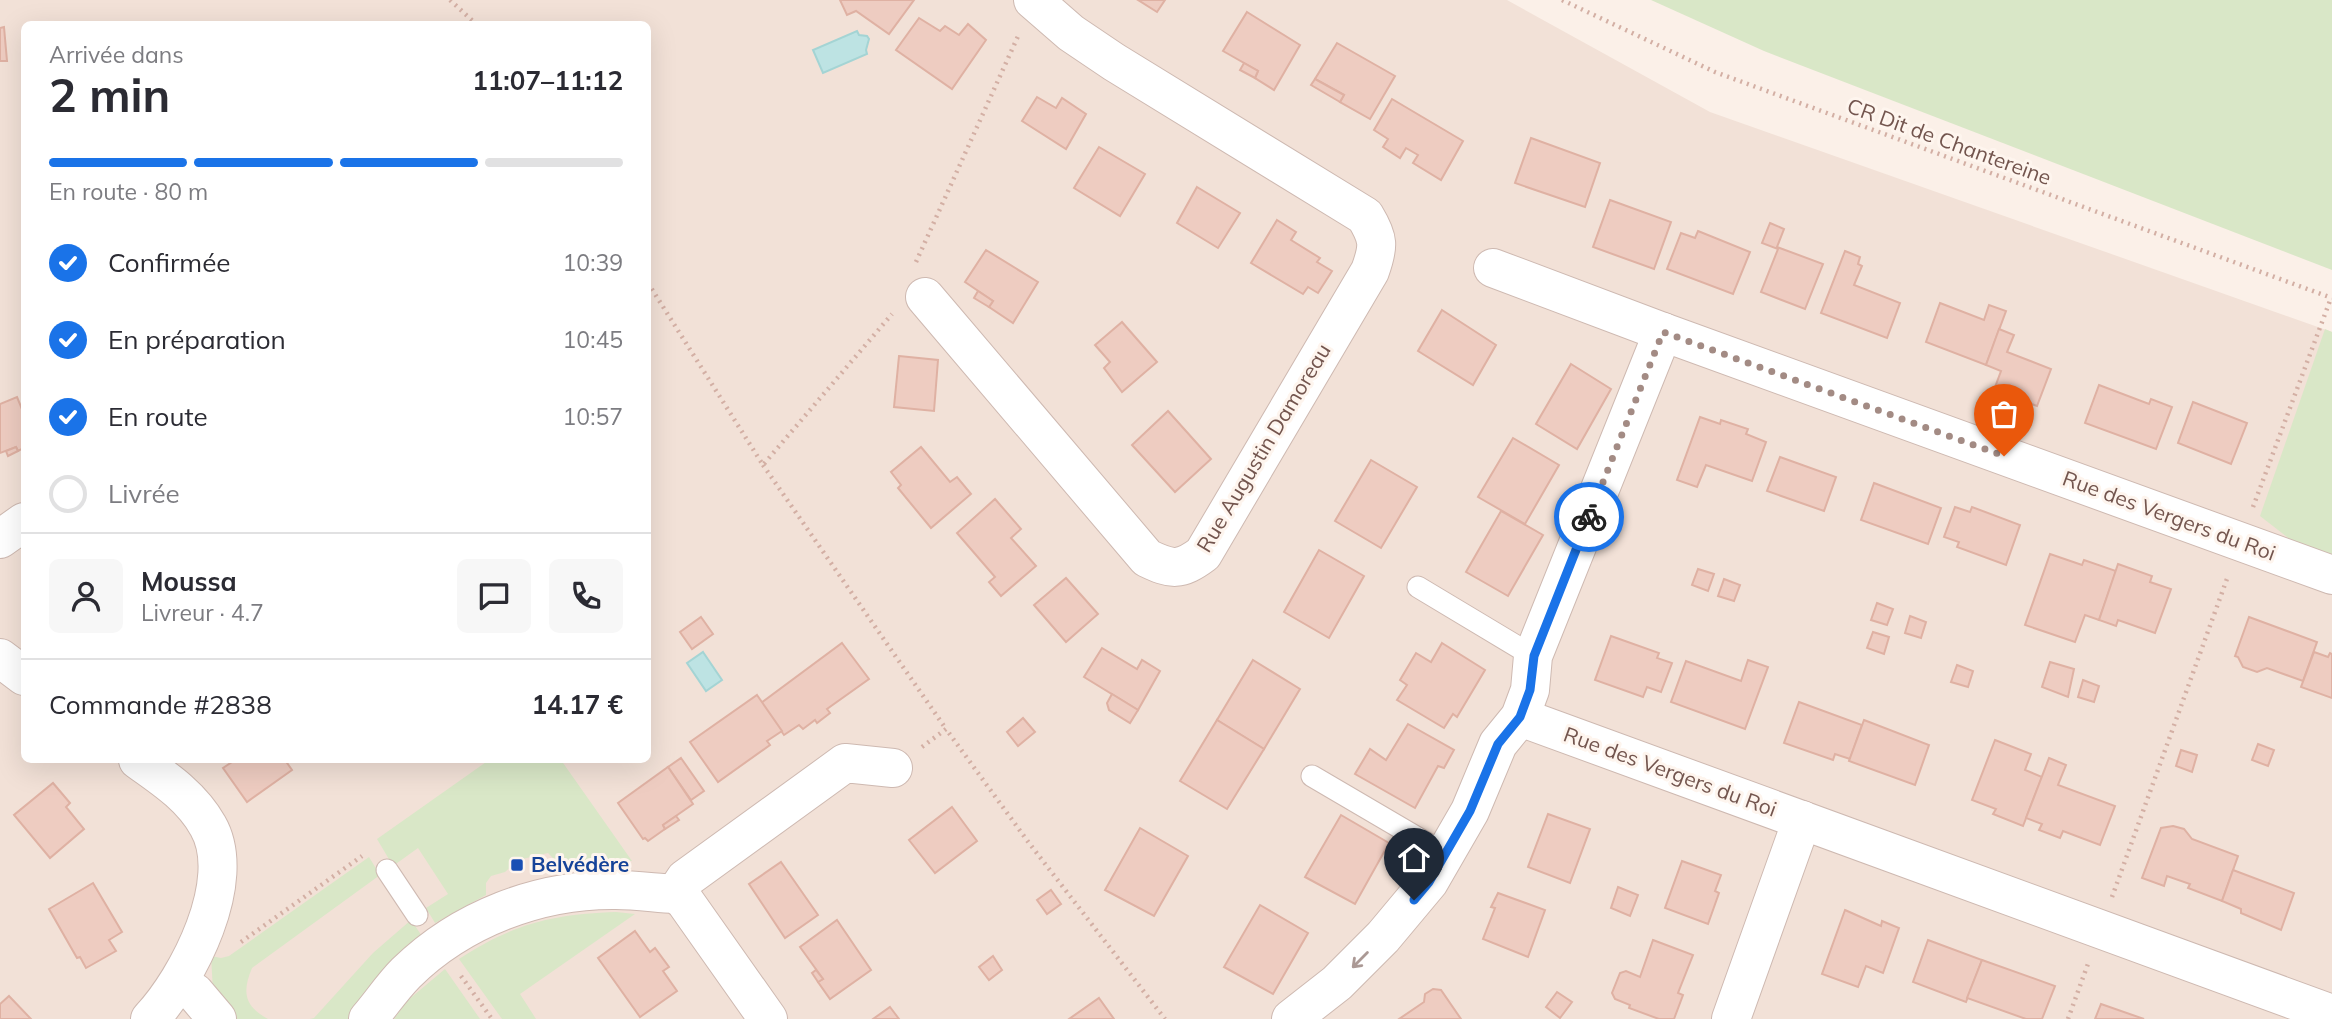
<!DOCTYPE html>
<html lang="fr">
<meta charset="utf-8">
<style>
:root{--surface:#fff;--page:#f7f7f7;--text:#2b2b33;--muted:#7c7c81;--line:#e1e1e2;--accent:#1a73e8}
body{margin:0;font-family:Mulish,sans-serif;background:var(--page);color:var(--text);height:100vh;display:flex;flex-direction:column;font-size:26px;white-space:nowrap}
*{box-sizing:border-box;margin:0}
p{font-size:23px;color:var(--muted)}
.icon{flex:none;width:38px;height:38px;fill:none;stroke:currentColor;stroke-width:2;stroke-linecap:round;stroke-linejoin:round}
.map{position:relative;flex:1;overflow:hidden}
.side{position:absolute;left:21px;top:21px;width:630px;height:742px;display:flex;flex-direction:column;background:var(--surface);border-radius:10px;box-shadow:0 7px 28px #0002}
.side>*{flex:none}
.pin{position:absolute;display:grid;place-items:center;width:60px;height:60px;color:#fff;margin:-72px -30px;border-radius:50% 50% 50% 0;rotate:-45deg;box-shadow:0 0 7px #0007}
.pin .icon{rotate:45deg}
.courier{position:absolute;display:grid;place-items:center;width:70px;height:70px;margin:-35px;border:5px solid #1a73e8;border-radius:50%;background:#fff;color:#222;box-shadow:0 2px 9px #0007}
.overview em{font-style:normal;font-weight:700}
.overview div{display:flex;flex-direction:column-reverse}
.overview{display:flex;align-items:center;justify-content:space-between;height:119px;padding:0 28px}
h1{font-size:46px;font-weight:700;line-height:52px}
.bar{display:grid;grid-template-columns:repeat(4,1fr);gap:10px 7px;align-content:center;height:84px;padding:0 28px}
.bar i{height:9px;border-radius:5px;background:var(--line)}
.bar .selected{background:var(--accent)}
.bar p{grid-column:span 4}
.line{display:flex;align-items:center;gap:18px;padding:0 28px;border-top:2px solid var(--line)}
.line div{flex:1}
.round{display:grid;place-items:center;flex:none;width:74px;height:74px;border-radius:10px;background:var(--page)}
ol{padding:0 28px;list-style:none}
li{display:flex;align-items:center;gap:21px;height:77px}
li p{margin-inline-start:auto}
li .icon{padding:7px;border-radius:50%;background:var(--accent);color:#fff;stroke-width:4}
li:last-child{color:var(--muted)}
li i{width:38px;height:38px;border:4px solid var(--line);border-radius:50%}
.map>svg:first-child{display:block}
.residential{fill:#f2e1d7;fill-rule:evenodd}
.green{fill:#d9e7c7}
.water{fill:#bde3e3;stroke:#a4d4d4;stroke-width:2}
.building{fill:#eeccc1;stroke:#dfb1a3;stroke-width:2}
.lines{fill:none;stroke-linecap:round;stroke-linejoin:round}
.lane-casing{stroke:#ceb9b1;stroke-width:23}
.street-casing{stroke:#ceb9b1;stroke-width:40}
.path{stroke:#d3afa4;stroke-width:4.5;stroke-dasharray:2 5;stroke-linecap:butt}
.lane{stroke:#fff;stroke-width:21}
.street{stroke:#fff;stroke-width:38}
.oneway{stroke:#ab9995}
.done{stroke:#a38b84;stroke-width:7;stroke-dasharray:0 12.6}
.route{stroke:#1a73e8;stroke-width:9}
.transit-dot{fill:#1a4fb4;stroke:#fef5ee;stroke-width:2.5}
.labels{text-anchor:middle;stroke-width:6;stroke-linejoin:round;paint-order:stroke}
.street-label{font-size:21px;fill:#73554e;stroke:#fef5ee}
.transit-label{font-size:21px;font-weight:bold;fill:#164399;stroke:#fef5ee;text-anchor:start}
</style>
<div class="map">
<svg width="2332" height="1019" viewBox="0 0 2332 1019">
<rect width="100%" height="100%" fill="#fbf0e8"/>
<path class="residential" d="M0 0H1507L1710 112 2332 332V1019H0ZM24 24H648V760H24Z"/>
<g class="green">
<path d="M1651 0H2332V270L1764 51Z"/>
<path d="M2325 329 2332 332V560L2305 551 2260 516Z"/>
<path d="M489 760H561L632 861 598 862 562 867 548 853 518 860 505 872 491 876 486 883V895L435 923 426 908 448 894 418 848 393 866 377 839Z"/>
<path d="M369 857 380 875 252 968C242 992 244 1006 268 1019H227L213 991 211 956 221 958 229 956Z"/>
<path d="M616 912 635 914 520 994 536 1019H502L459 959C512 924 553 914 616 912Z"/>
<path d="M411 920 424 939 351 1019H310L314 1018 373 953Z"/>
<path d="M445 969 480 1019H394L407 1001Z"/>
</g>
<g class="water">
<path d="M857 31 859 35 867 36 869 39 866 50 867 54 823 73 813 50Z"/>
<path d="M703 652 722 680 706 691 687 663Z"/>
</g>
<g class="building">
<path d="M840 0H914L889 34 856 11 847 15Z"/>
<path d="M1138 0H1165L1157 12Z"/>
<path d="M1247 12 1300 45 1274 90 1255 78 1258 71 1223 51Z"/>
<path d="M919 18 940 31 945 26 959 35 968 24 986 40 952 89 896 50Z"/>
<path d="M4 27 7 61H0V28Z"/>
<path d="M1337 43 1395 76 1370 119 1340 102 1344 95 1315 79Z"/>
<path d="M1244 63 1258 71 1255 78 1240 70Z"/>
<path d="M1315 79 1344 95 1340 102 1311 85Z"/>
<path d="M1037 97 1056 108 1062 98 1086 114 1066 149 1022 121Z"/>
<path d="M1392 99 1463 141 1441 180 1413 163 1418 155 1406 148 1400 158 1383 147 1388 139 1374 130Z"/>
<path d="M1531 138 1600 163 1585 207 1515 183Z"/>
<path d="M1099 147 1145 174 1120 216 1074 188Z"/>
<path d="M1197 187 1240 213 1218 248 1177 223Z"/>
<path d="M1610 200 1671 222 1654 269 1593 247Z"/>
<path d="M1277 220 1296 232 1291 240 1320 258 1317 262 1332 271 1318 293 1308 287 1303 294 1251 263Z"/>
<path d="M1770 223 1784 229 1777 247 1823 264 1805 309 1761 292 1778 249 1762 243Z"/>
<path d="M1698 231 1750 252 1733 294 1667 269 1681 233 1695 238Z"/>
<path d="M986 250 1038 282 1013 323 989 307 993 301 965 282Z"/>
<path d="M1845 251 1860 257 1858 264 1862 266 1854 285 1900 303 1887 338 1821 313Z"/>
<path d="M978 291 993 301 989 307 974 298Z"/>
<path d="M1940 303 1984 320 1989 305 2006 311 1986 365 1926 342Z"/>
<path d="M1442 310 1496 345 1473 385 1418 351Z"/>
<path d="M1122 322 1157 362 1122 392 1104 368 1110 362 1095 345Z"/>
<path d="M1999 329 2014 335 2007 352 2051 369 2037 406 1994 390 2001 371 1986 365Z"/>
<path d="M899 356 938 360 934 411 894 407Z"/>
<path d="M1571 364 1611 389 1577 449 1536 424Z"/>
<path d="M2099 385 2149 404 2151 399 2172 407 2156 449 2085 423Z"/>
<path d="M17 397 24 414V448L18 451 16 447 0 453V404Z"/>
<path d="M2193 402 2247 423 2231 464 2178 443Z"/>
<path d="M1168 411 1211 459 1175 492 1132 445Z"/>
<path d="M1700 417 1720 424 1721 420 1748 429 1746 434 1766 442 1752 481 1706 465 1697 487 1677 480Z"/>
<path d="M1513 438 1559 465 1525 524 1478 497Z"/>
<path d="M16 447 18 451 8 456 6 451Z"/>
<path d="M921 447 950 482 957 477 971 494 931 528 898 488 901 485 891 472Z"/>
<path d="M1780 457 1836 477 1824 511 1767 491Z"/>
<path d="M1371 460 1417 487 1381 548 1335 521Z"/>
<path d="M1874 483 1941 508 1928 544 1861 520Z"/>
<path d="M995 499 1021 529 1011 538 1036 566 1001 596 989 582 995 577 957 533Z"/>
<path d="M1955 507 1970 512 1972 507 2020 525 2006 565 1957 547 1959 542 1944 537Z"/>
<path d="M1501 511 1543 535 1508 596 1466 572Z"/>
<path d="M1319 550 1364 576 1329 638 1284 612Z"/>
<path d="M2050 554 2082 565 2084 560 2116 571 2099 620 2085 615 2075 642 2025 625Z"/>
<path d="M2118 564 2152 576 2150 582 2171 589 2155 633 2118 620 2116 626 2099 620Z"/>
<path d="M1698 569 1714 574 1708 591 1692 585Z"/>
<path d="M1066 578 1098 614 1066 642 1034 605Z"/>
<path d="M1724 579 1740 585 1734 601 1718 596Z"/>
<path d="M1877 603 1893 609 1887 625 1871 620Z"/>
<path d="M1910 616 1926 622 1921 638 1905 633Z"/>
<path d="M701 617 713 634 692 649 680 632Z"/>
<path d="M2249 617 2317 642 2303 681 2267 668 2257 672 2243 667 2238 657 2235 656Z"/>
<path d="M1873 632 1889 637 1884 654 1867 648Z"/>
<path d="M1611 636 1659 653 1657 658 1672 663 1661 692 1647 687 1643 697 1595 680Z"/>
<path d="M842 643 869 679 827 709 830 713 817 723 815 720 803 729 799 725 784 735 761 703Z"/>
<path d="M1442 643 1485 670 1457 717 1453 714 1444 728 1397 700 1407 685 1400 680 1416 653 1431 662Z"/>
<path d="M1102 648 1137 669 1142 660 1160 671 1138 710 1084 677Z"/>
<path d="M2314 652 2328 657 2330 653 2332 654V698L2301 687Z"/>
<path d="M1253 660 1300 689 1264 749 1217 720Z"/>
<path d="M1748 660 1768 667 1745 729 1671 702 1686 661 1741 681Z"/>
<path d="M2050 662 2074 669 2068 697 2042 687Z"/>
<path d="M1957 665 1973 671 1968 687 1951 682Z"/>
<path d="M2083 680 2099 686 2094 702 2078 697Z"/>
<path d="M1112 694 1138 710 1130 723 1109 710 1107 703Z"/>
<path d="M757 695 782 731 767 741 770 745 718 782 690 742Z"/>
<path d="M1799 702 1862 725 1850 759 1835 754 1833 760 1784 743Z"/>
<path d="M1023 718 1035 732 1018 746 1007 732Z"/>
<path d="M1217 720 1264 749 1227 809 1180 781Z"/>
<path d="M1864 720 1929 745 1915 785 1849 761Z"/>
<path d="M1408 724 1454 750 1444 768 1438 766 1415 808 1355 774 1370 749 1386 760Z"/>
<path d="M1995 740 2031 754 2025 770 2042 777 2023 826 1993 814 1996 809 1972 800Z"/>
<path d="M2258 744 2274 750 2268 766 2252 760Z"/>
<path d="M2181 750 2197 755 2192 772 2176 766Z"/>
<path d="M681 758 704 791 691 800 668 767Z"/>
<path d="M2049 758 2066 765 2058 785 2115 806 2100 845 2063 831 2060 838 2039 830 2042 824 2026 818Z"/>
<path d="M235 760H285L292 770 247 802 223 768Z"/>
<path d="M668 767 693 804 663 825 665 829 648 841 645 838 643 839 618 803Z"/>
<path d="M53 783 70 803 66 807 84 829 50 858 14 815Z"/>
<path d="M952 807 977 841 935 873 909 840Z"/>
<path d="M1548 814 1590 829 1570 883 1528 867Z"/>
<path d="M1341 815 1389 843 1355 904 1305 877Z"/>
<path d="M676 816 679 820 665 829 663 825Z"/>
<path d="M2173 826 2184 829 2192 839 2238 856 2222 901 2188 888 2190 884 2167 876 2164 886 2142 878 2161 828Z"/>
<path d="M1140 828 1188 856 1154 916 1105 890Z"/>
<path d="M1682 861 1721 875 1715 891 1719 893 1708 924 1665 908Z"/>
<path d="M781 862 818 915 785 938 749 884Z"/>
<path d="M2233 870 2294 893 2281 930 2241 913V909L2222 901Z"/>
<path d="M93 883 122 932 109 940 116 951 86 968 80 957 77 958 49 909Z"/>
<path d="M1618 887 1638 895 1630 916 1611 908Z"/>
<path d="M1051 890 1061 904 1047 914 1037 900Z"/>
<path d="M1498 893 1545 910 1528 957 1483 939 1495 908 1491 907Z"/>
<path d="M1260 905 1308 933 1273 994 1224 967Z"/>
<path d="M1845 910 1881 926 1882 921 1899 928 1883 973 1866 966 1858 987 1822 974Z"/>
<path d="M837 920 871 970 830 999 818 982 823 979 800 947Z"/>
<path d="M635 931 650 952 655 948 669 967 663 971 677 991 640 1017 598 958Z"/>
<path d="M1653 940 1693 955 1678 993 1683 995 1674 1019H1659L1629 1008 1630 1005 1615 999 1612 993 1620 973 1626 971 1640 977Z"/>
<path d="M1928 940 1982 960 1966 1002 1913 982Z"/>
<path d="M993 956 1002 970 989 980 979 967Z"/>
<path d="M1982 960 2055 986 2042 1019H2026L1967 998Z"/>
<path d="M816 970 823 979 818 982 812 973Z"/>
<path d="M1433 989 1441 990 1461 1019H1399L1424 1002 1425 994Z"/>
<path d="M1557 992 1572 1002 1560 1018 1546 1007Z"/>
<path d="M9 996 31 1019H0V1004Z"/>
<path d="M1099 998 1114 1019H1069Z"/>
<path d="M2101 1004 2144 1019H2095Z"/>
<path d="M890 1007 899 1019H873Z"/>
</g>
<g class="lines">
<g class="lane-casing">
<g id="lane">
<path d="M1418 587 1533 656"/>
<path d="M1312 776 1445 854"/>
<path d="M387 870 417 915"/>
</g>
</g>
<g class="street-casing">
<g id="street">
<path d="M1493 268 1663 332 2332 575"/>
<path d="M925 297 1147 558C1172 570 1180 571 1203 554L1370 271C1379 246 1379 239 1365 216L1114 62 1071 33 1033 0"/>
<path d="M0 539 24 522"/>
<path d="M0 658 24 676"/>
<path d="M1520 717 2332 1014"/>
<path d="M138 760C165 779 192 797 208 826 239 880 188 979 150 1019"/>
<path d="M675 894 685 879 845 763 893 768"/>
<path d="M179 982 195 993 217 1019"/>
<path d="M368 1019C381 1004 392 987 406 973 461 919 539 889 616 890 636 890 656 893 675 894L684 900 768 1019"/>
<path d="M1291 1019 1337 983 1383 937 1429 882 1470 811 1498 744 1520 717 1530 690 1533 656 1663 332"/>
<path d="M1731 1019 1802 820"/>
</g>
</g>
<g class="path">
<path d="M450 0 476 24"/>
<path d="M1562 0 1715 72 2332 298"/>
<path d="M916 262 1019 34"/>
<path d="M648 283 763 465 892 314"/>
<path d="M763 465 946 729"/>
<path d="M2253 507 2331 298"/>
<path d="M922 747 946 729 1029 843 1165 1019"/>
<path d="M2112 897 2228 576"/>
<path d="M241 942 362 856"/>
<path d="M461 976 492 1019"/>
<path d="M2068 1019 2089 961"/>
</g>
<use href="#lane" class="lane"/>
<use href="#street" class="street"/>
</g>
<defs><path id="oneway-shaft" d="M-6 0H5M1.5-3L5.5 0L1.5 3" fill="none" stroke-width="1.6" stroke-linecap="round" stroke-linejoin="round" transform="scale(1.75)"/></defs>
<use class="oneway" href="#oneway-shaft" transform="translate(1360 960) rotate(135)"/>
<g class="lines">
<path class="done" d="M1589 517 1663 332 2004 456"/>
<path class="route" d="M1414 900 1429 882 1470 811 1498 744 1520 717 1530 690 1534 656 1589 517"/>
</g>
<rect class="transit-dot" x="510" y="858" width="14" height="14" rx="3.5"/>
<g class="labels">
<g class="street-label">
<text transform="translate(1949 142) rotate(20)" y="7">CR Dit de Chantereine</text>
<text transform="translate(1264 448) rotate(-59)" y="7">Rue Augustin Damoreau</text>
<text transform="translate(2169 516) rotate(20)" y="7">Rue des Vergers du Roi</text>
<text transform="translate(1670 772) rotate(20)" y="7">Rue des Vergers du Roi</text>
</g>
<g class="transit-label">
<text x="531" y="872">Belvédère</text>
</g>
</g>
</svg>
<div class="pin" style="left:2004px;top:456px;background:#ea580c"><svg class="icon" aria-label="bag" viewBox="0 0 24 24"><path d="M5 8h14l-1 12H6zM9 8a3 3 0 0 1 6 0"/></svg></div>
<div class="pin" style="left:1414px;top:900px;background:#1f2937"><svg class="icon" aria-label="home" viewBox="0 0 24 24"><path d="M3 11l9-7 9 7M6 9v11h12V9"/></svg></div>
<div class="courier" style="left:1589px;top:517px"><svg class="icon" aria-label="bike" viewBox="0 0 24 24"><circle cx="6" cy="16" r="4"/><circle cx="18" cy="16" r="4"/><path d="M6 16l4-8h5l3 8M10 8l3 8H6M13 5h3"/></svg></div>
<section class="side">
<div class="overview"><div><h1>2 min</h1><p>Arrivée dans</p></div><em>11:07–11:12</em></div>
<div class="bar"><i class="selected"></i><i class="selected"></i><i class="selected"></i><i></i><p>En route · 80 m</p></div>
<ol>
<li><svg class="icon" aria-label="check" viewBox="0 0 24 24"><path d="M5 12l5 5 9-10"/></svg>Confirmée<p>10:39</p></li>
<li><svg class="icon" aria-label="check" viewBox="0 0 24 24"><path d="M5 12l5 5 9-10"/></svg>En préparation<p>10:45</p></li>
<li><svg class="icon" aria-label="check" viewBox="0 0 24 24"><path d="M5 12l5 5 9-10"/></svg>En route<p>10:57</p></li>
<li><i></i>Livrée</li>
</ol>
<div class="line" style="height:126px"><a class="round"><svg class="icon" aria-label="person" viewBox="0 0 24 24"><circle cx="12" cy="8" r="4"/><path d="M4 21q1-7 8-7t8 7"/></svg></a><div><b>Moussa</b><p>Livreur · 4.7</p></div><a class="round"><svg class="icon" aria-label="chat" viewBox="0 0 24 24"><path d="M4 5h16v11H9l-5 4z"/></svg></a><a class="round"><svg class="icon" aria-label="phone" viewBox="0 0 24 24"><path d="M5 4h4l2 5-3 2q2 4 5 5l2-3 5 2v4C11 20 4 13 5 4z"/></svg></a></div>
<div class="line" style="height:91px"><div>Commande #2838</div><b>14.17 €</b></div>
</section>
</div>
